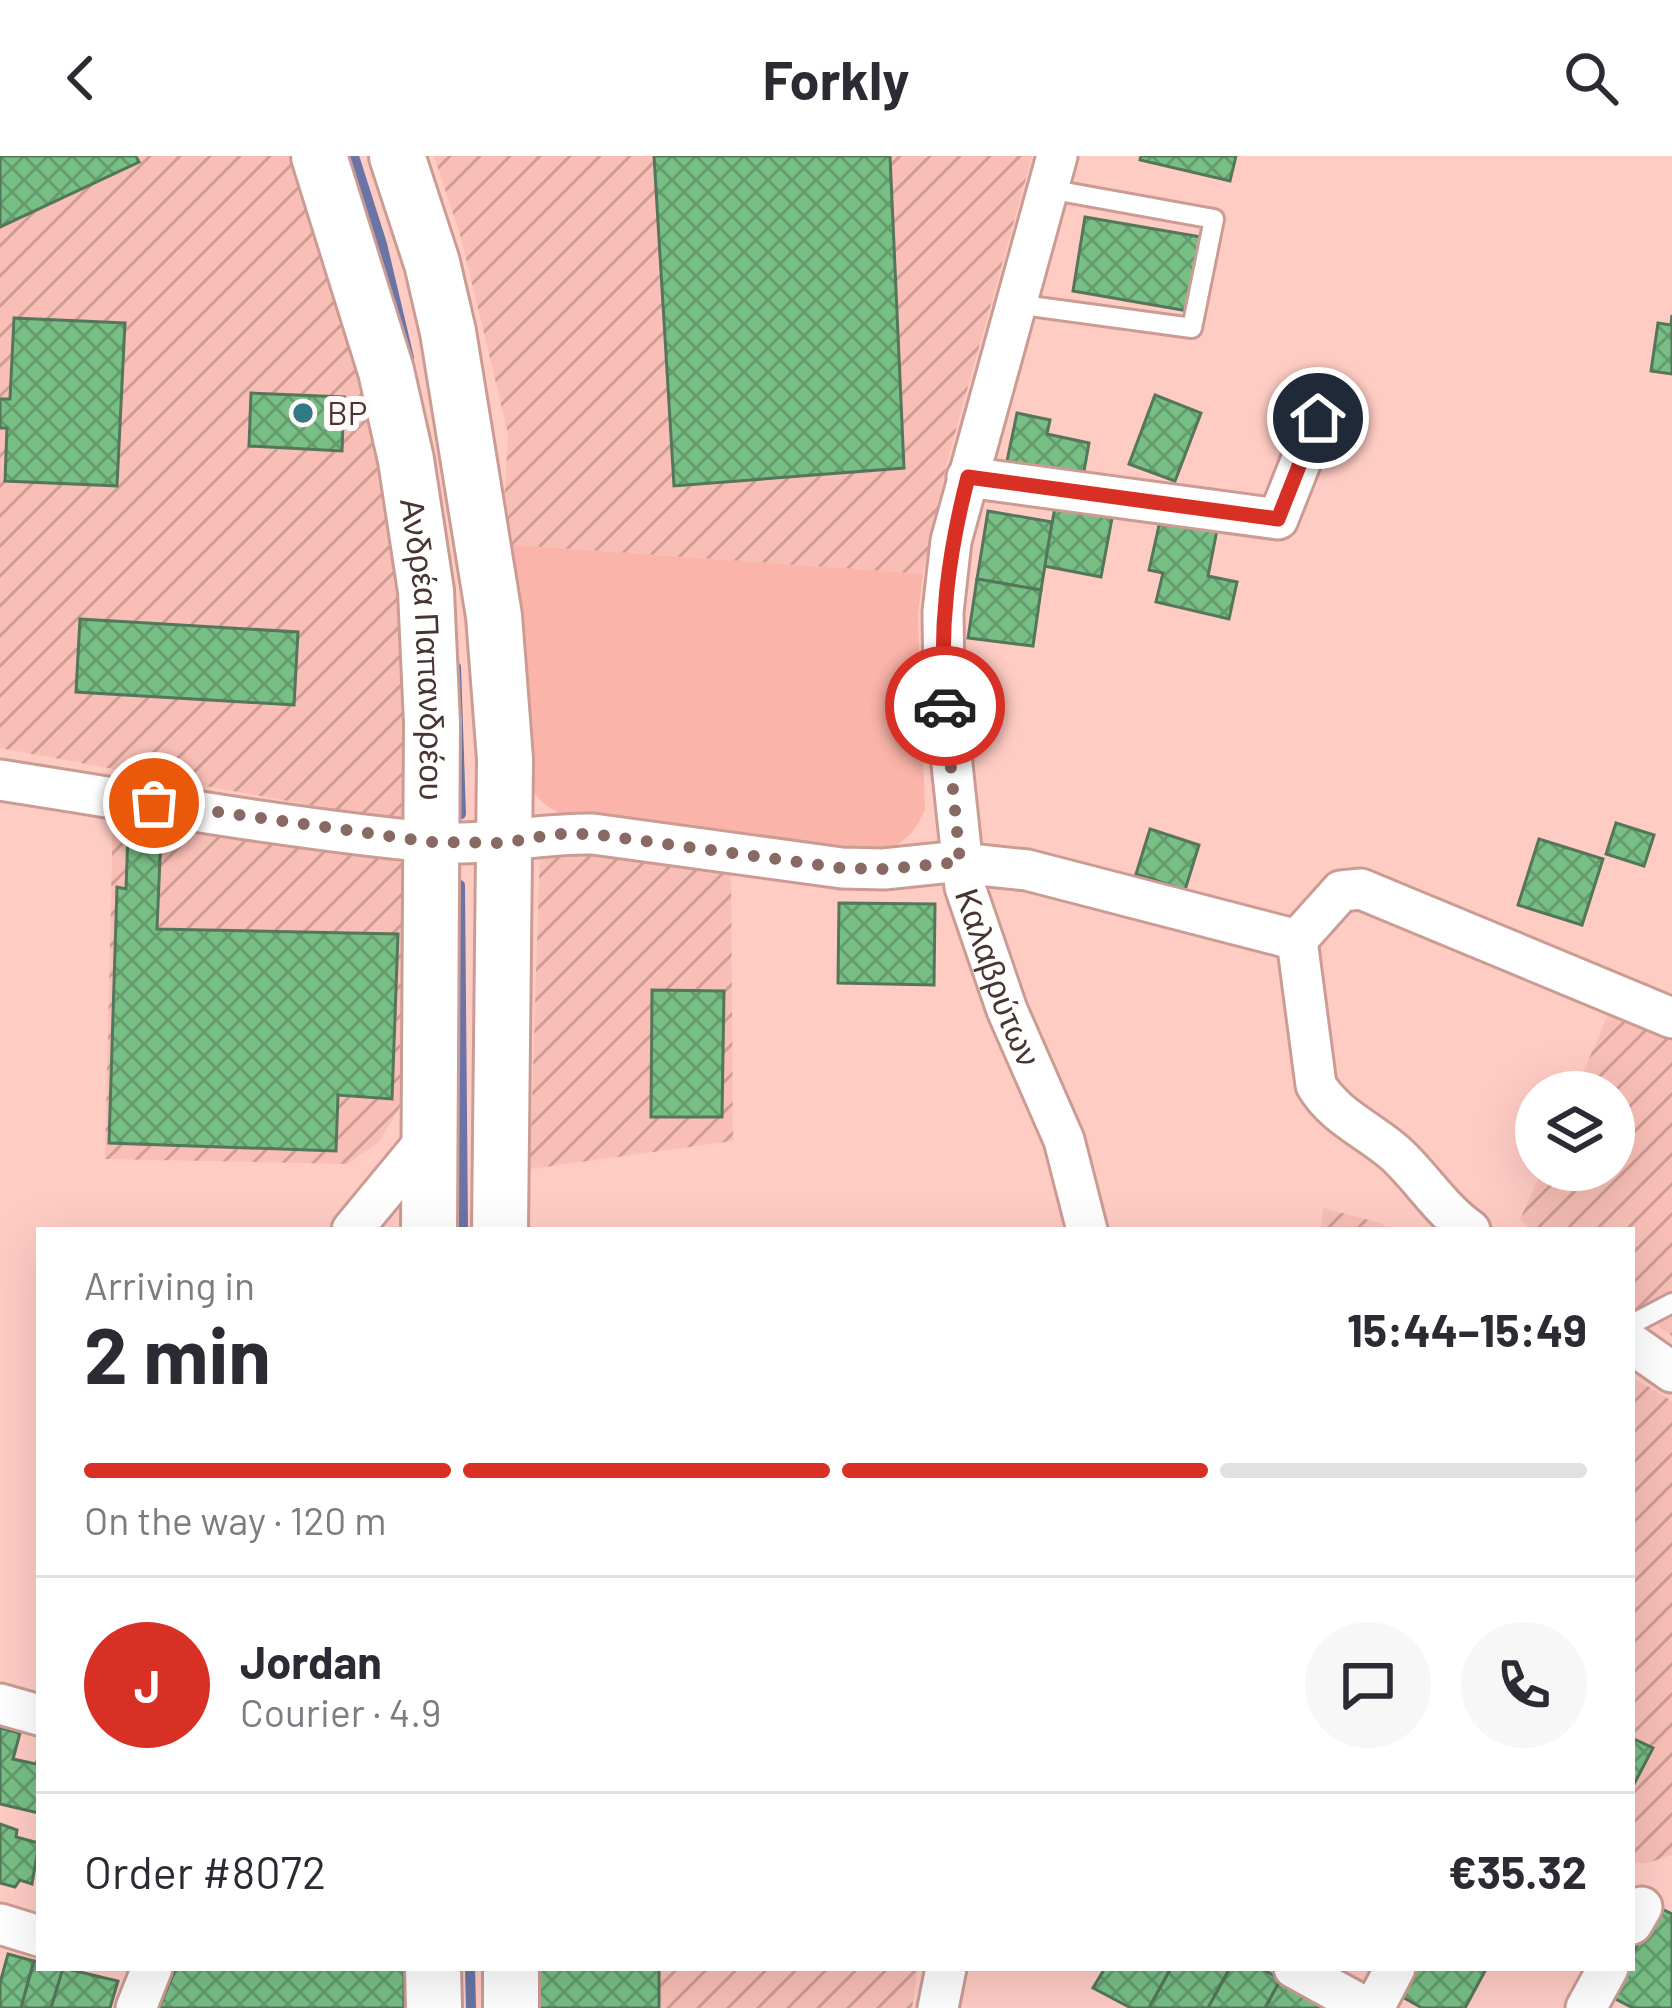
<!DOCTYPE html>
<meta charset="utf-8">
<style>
:root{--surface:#fff;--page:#f7f7f7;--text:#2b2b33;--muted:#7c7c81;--line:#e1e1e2;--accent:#d93025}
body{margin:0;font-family:Barlow,sans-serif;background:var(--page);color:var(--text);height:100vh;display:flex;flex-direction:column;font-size:45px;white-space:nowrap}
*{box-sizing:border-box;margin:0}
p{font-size:39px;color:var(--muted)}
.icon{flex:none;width:66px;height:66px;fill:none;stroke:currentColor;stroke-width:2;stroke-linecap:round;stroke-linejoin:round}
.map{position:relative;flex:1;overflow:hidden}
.details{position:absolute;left:36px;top:1071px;width:1599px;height:744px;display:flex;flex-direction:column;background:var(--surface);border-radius:0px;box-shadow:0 12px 48px #0002}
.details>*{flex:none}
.fabs{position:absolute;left:1515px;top:915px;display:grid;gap:24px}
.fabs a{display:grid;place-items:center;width:120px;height:120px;border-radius:50%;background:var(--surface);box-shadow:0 12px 48px #0002;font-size:60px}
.pin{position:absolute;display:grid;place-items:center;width:102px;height:102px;color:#fff;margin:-51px;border:6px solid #fff;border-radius:50%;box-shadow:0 3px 12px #0007}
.courier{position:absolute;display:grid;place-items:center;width:120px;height:120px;margin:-60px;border:9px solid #d93025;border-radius:50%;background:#fff;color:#222;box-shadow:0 3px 15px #0007}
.summary em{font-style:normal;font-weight:700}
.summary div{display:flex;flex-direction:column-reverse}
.summary{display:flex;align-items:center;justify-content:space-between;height:204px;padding:0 48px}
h1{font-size:78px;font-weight:700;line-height:90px}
.bar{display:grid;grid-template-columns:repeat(4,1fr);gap:18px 12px;align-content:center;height:144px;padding:0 48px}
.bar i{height:15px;border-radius:9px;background:var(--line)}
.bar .active{background:var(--accent)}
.bar p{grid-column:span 4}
.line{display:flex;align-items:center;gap:30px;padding:0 48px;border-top:3px solid var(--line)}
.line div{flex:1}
.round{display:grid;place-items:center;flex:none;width:126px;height:126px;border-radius:63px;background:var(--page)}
header{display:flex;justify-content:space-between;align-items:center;height:156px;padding:0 48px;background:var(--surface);font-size:54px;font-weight:700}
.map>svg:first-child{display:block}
.industrial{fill:url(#industrial-furrows)}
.green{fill:#fab4a9}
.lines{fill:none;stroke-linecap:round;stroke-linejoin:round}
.stream{stroke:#6a75a6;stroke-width:10}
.building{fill:url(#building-cross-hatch);stroke:#54765a;stroke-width:3}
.service-casing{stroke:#cb9c94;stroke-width:24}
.minor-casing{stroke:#cb9c94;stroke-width:45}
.secondary-casing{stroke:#cb9c94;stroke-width:60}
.service{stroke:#fff;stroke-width:18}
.minor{stroke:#fff;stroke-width:39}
.secondary{stroke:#fff;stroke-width:54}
.done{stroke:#886964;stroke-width:12;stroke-dasharray:0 21.6}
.route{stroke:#d93025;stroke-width:15}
.poi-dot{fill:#327984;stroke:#fffaf9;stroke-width:4.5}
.labels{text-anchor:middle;stroke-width:12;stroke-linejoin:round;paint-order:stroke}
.poi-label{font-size:33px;fill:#483431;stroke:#fffaf9;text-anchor:start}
.street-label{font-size:33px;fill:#483431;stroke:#fffaf9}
</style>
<header><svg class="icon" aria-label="back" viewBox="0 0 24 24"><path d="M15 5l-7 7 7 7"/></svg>Forkly<svg class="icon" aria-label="search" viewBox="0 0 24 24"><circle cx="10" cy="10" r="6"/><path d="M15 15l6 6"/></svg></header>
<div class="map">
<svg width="1672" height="1852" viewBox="0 0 1672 1852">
<defs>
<pattern id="industrial-furrows" width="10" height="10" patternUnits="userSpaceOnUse" patternTransform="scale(3)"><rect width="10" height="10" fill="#f9bfb6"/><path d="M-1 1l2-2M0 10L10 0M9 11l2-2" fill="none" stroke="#cc9c95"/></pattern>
<pattern id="building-cross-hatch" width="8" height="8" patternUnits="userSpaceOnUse" patternTransform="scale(3)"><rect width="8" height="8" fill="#78bf86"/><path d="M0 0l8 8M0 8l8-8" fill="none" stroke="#649c6e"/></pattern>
</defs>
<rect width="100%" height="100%" fill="#ffccc4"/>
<g class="industrial">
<path d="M0 0H298L337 136 399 398 406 464 407 667 0 592Z"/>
<path d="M434 0H1032L946 310 923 418 502 388 508 277 461 82Z"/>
<path d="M113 658 406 707 400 951 379 986 347 1008 105 1003Z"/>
<path d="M540 692 731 711 733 985 530 1013Z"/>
<path d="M1609 856 1672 885V1180L1632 1151V1074H1532L1520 1064 1542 1014H1614V936H1575Z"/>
<path d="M1323 1052 1380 1067 1392 1074H1321Z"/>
<path d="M1632 1221 1672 1245V1699L1647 1707H1632Z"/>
<path d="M535 1812H918L912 1852H535Z"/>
</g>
<path class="green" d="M502 388 923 418 918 459 925 653C914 680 902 688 876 699L568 661C544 651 534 641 524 617Z"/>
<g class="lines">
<g class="stream">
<path d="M354 0 382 88 409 202"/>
<path d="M456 511 461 658"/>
<path d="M460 729 463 1074"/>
<path d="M470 1812 471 1852"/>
</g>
</g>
<g class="building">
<path d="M0 0H136L139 6 0 71Z"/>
<path d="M654 0H890L904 312 674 330Z"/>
<path d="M1141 0H1236L1230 25 1140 4Z"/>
<path d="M1085 61 1201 81 1188 155 1073 135Z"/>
<path d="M1672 159V218L1651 215 1658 167 1671 169Z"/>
<path d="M14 162 125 167 117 330 5 325 7 272H0V243H10Z"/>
<path d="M251 237 344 241 342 295 249 290Z"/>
<path d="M1155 239 1201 257 1175 325 1129 308Z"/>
<path d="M1017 257 1050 264 1047 278 1089 287 1083 321 1007 305Z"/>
<path d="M1056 346 1113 357 1101 421 1044 410Z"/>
<path d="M988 355 1052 366 1041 434 977 423Z"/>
<path d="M1162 356 1218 369 1208 420 1237 426 1229 463 1156 446 1163 417 1149 414Z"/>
<path d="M977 423 1041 434 1033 490 968 482Z"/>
<path d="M80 463 298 476 294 549 76 536Z"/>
<path d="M1616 667 1654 679 1644 710 1606 698Z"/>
<path d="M1150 673 1199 689 1185 734 1136 718Z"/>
<path d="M128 678 161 679 157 773 398 778 392 943 338 939 336 995 109 987 117 731 126 733Z"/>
<path d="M1539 683 1603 703 1582 769 1518 749Z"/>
<path d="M839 747 935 748 934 829 838 827Z"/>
<path d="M652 834 724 835 722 961H651Z"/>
<path d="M0 1572 20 1577 13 1603 36 1608 39 1599V1657L0 1648Z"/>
<path d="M1632 1582 1653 1592 1632 1632Z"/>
<path d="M0 1668 17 1674 16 1681 39 1687 32 1728 20 1724 15 1731 0 1727Z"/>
<path d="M1658 1751 1672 1758V1852H1633L1610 1840 1625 1812H1632V1799Z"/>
<path d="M8 1798 34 1805 21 1852H0V1827Z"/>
<path d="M34 1805 39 1806V1812L63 1813 51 1852H21Z"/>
<path d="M63 1812 118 1825 110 1852H51Z"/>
<path d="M176 1812H404V1852H159Z"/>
<rect x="535" y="1812" width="124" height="40"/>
<path d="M1105 1812H1171L1149 1852H1131L1093 1832Z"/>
<path d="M1171 1812H1230L1208 1852H1149Z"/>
<path d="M1230 1812H1260L1281 1823 1265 1852H1208Z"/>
<path d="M1414 1812H1480L1485 1815 1465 1852H1422L1399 1839Z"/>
<path d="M1281 1823 1330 1852H1265Z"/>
</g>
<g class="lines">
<g class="service-casing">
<g id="service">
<path d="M1015 148 1192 172 1214 63 1048 33"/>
<path d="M1632 1168 1672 1147"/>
</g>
</g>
<g class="minor-casing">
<g id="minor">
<path id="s1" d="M1057 0 951 385 943 456 944 533 965 731 1007 854 1064 984 1087 1074"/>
<path d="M967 321 1278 363 1318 262"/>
<path d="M0 624C142 646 285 672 428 686 484 691 538 677 593 678L842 712 884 713 951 706 1027 714 1297 784 1316 929C1335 961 1369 974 1396 998 1422 1022 1441 1054 1470 1074"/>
<path d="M1297 784 1341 735 1361 733 1672 862"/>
<path d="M352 1074 428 982"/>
<path d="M1632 1188 1672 1216"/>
<path d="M0 1548 39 1559"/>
<path d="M0 1768 39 1780"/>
<path d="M1632 1768 1642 1751"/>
<path d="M1294 1812 1367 1852"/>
<path d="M136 1852 152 1812"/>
<path d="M938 1852 946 1812"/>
<path d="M1374 1852 1395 1812"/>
<path d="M1586 1852 1608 1812"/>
</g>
</g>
<g class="secondary-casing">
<g id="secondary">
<path id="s2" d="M319 0 386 215 406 304 426 435 432 567 429 1074"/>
<path d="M397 0 432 107 448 176 494 460 505 603 500 1074"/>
<path d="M433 1812 434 1852"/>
<path d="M511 1852V1812"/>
</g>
</g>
<use href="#service" class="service"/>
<use href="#minor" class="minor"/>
<use href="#secondary" class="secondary"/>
</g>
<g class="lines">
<path class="done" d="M154 647 431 686 505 687 554 678H593L842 712 884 713 960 706 945 550"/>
<path class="route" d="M945 550C939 471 948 398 968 321L1278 363 1318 262"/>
</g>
<circle class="poi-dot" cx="303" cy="257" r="12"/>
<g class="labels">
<g class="poi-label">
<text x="327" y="269">BP</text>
</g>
<g class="street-label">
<text dy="12" stroke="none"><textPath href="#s2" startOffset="507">Ανδρέα Παπανδρέου</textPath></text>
<text dy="12" stroke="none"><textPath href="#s1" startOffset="843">Καλαβρύτων</textPath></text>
</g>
</g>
</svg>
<div class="fabs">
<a><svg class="icon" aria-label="layers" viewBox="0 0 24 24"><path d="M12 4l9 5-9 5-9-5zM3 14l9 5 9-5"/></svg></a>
</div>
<div class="pin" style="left:154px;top:647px;background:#ea580c"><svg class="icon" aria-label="bag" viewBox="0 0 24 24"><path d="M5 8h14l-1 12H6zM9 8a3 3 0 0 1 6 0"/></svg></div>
<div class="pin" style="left:1318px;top:262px;background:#1f2937"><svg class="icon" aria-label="home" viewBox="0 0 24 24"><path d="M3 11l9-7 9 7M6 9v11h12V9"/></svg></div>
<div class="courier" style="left:945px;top:550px"><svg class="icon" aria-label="car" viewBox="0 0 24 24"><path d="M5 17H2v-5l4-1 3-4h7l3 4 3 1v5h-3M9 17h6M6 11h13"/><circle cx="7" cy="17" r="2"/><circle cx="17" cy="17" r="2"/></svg></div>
<section class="details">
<div class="summary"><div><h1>2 min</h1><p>Arriving in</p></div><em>15:44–15:49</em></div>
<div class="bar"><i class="active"></i><i class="active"></i><i class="active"></i><i></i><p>On the way · 120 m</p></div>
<div class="line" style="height:216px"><b class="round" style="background:var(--accent);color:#fff">J</b><div><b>Jordan</b><p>Courier · 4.9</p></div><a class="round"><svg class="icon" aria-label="chat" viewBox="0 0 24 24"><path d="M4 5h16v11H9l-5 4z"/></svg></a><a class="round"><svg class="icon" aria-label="phone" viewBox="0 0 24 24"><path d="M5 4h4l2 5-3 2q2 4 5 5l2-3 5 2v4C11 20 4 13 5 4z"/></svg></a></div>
<div class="line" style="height:156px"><div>Order #8072</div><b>€35.32</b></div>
</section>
</div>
